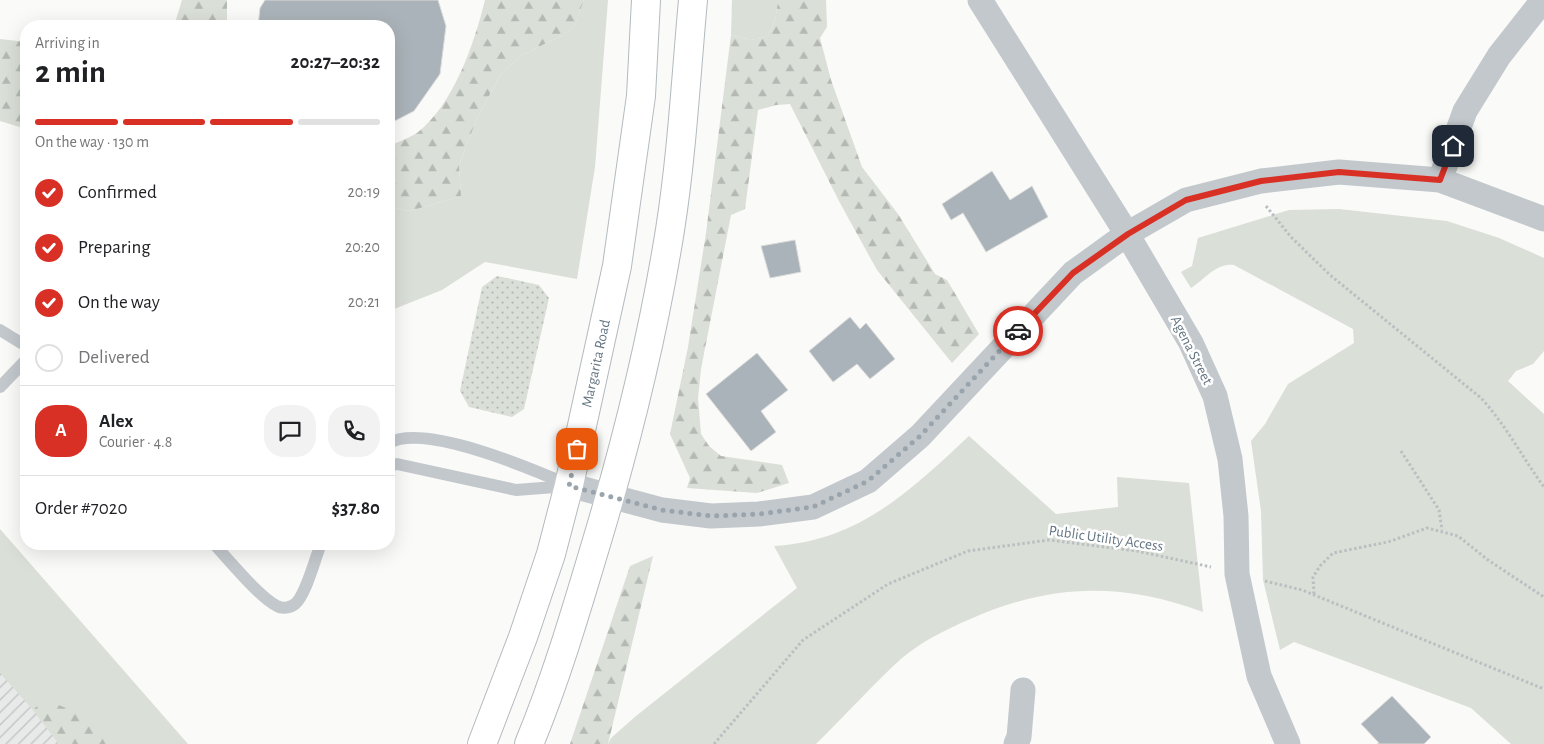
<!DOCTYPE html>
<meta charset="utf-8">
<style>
:root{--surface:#fff;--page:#f2f2f2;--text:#202124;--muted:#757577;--line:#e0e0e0;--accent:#d93025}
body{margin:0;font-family:"Alegreya Sans",sans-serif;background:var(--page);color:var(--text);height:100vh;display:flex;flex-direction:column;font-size:19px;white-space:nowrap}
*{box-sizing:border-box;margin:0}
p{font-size:16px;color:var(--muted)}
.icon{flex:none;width:28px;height:28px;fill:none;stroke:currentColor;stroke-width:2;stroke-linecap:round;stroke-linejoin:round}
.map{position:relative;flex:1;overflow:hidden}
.panel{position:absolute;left:20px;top:20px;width:375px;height:530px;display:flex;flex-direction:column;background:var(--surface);border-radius:20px;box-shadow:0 5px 20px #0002}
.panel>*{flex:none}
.pin{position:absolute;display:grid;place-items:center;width:42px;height:42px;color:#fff;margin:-21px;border-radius:10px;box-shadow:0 2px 8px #0006}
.courier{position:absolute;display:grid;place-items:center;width:50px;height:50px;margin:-25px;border:4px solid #d93025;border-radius:50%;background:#fff;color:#222;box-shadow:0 1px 6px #0007}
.overview em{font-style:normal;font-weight:700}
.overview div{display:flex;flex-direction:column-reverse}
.overview{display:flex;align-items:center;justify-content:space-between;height:85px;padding:0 15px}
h1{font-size:32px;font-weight:700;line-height:38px}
.bar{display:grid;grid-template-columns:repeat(4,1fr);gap:8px 5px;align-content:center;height:60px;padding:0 15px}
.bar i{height:6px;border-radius:4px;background:var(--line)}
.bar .current{background:var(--accent)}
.bar p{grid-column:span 4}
.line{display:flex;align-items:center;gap:12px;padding:0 15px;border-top:1px solid var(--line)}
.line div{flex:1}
.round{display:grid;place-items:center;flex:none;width:52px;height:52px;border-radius:20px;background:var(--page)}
ol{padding:0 15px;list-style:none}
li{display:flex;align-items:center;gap:15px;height:55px}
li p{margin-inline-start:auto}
li .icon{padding:5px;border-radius:50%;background:var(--accent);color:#fff;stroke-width:4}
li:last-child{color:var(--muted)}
li i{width:28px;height:28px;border:2px solid var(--line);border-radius:50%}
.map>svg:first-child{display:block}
.industrial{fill:url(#industrial-furrows)}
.green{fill:#dadfd7}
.forest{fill:url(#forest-firs)}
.park{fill:url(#park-dots)}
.building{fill:#aab3b9;stroke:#dcdcda}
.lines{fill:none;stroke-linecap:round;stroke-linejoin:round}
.secondary-casing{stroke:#b3babf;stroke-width:30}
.path{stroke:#bbbfc2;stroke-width:3;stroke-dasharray:2.5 2.5;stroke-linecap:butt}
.service{stroke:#c3c8cc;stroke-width:12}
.minor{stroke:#c3c8cc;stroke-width:25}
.secondary{stroke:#fff;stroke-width:28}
.done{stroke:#99a4ac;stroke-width:5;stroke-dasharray:0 9}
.route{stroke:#d93025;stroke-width:6}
.labels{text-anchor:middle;stroke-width:5;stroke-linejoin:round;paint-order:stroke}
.street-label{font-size:15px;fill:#657683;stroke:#fff}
</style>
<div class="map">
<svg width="1544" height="744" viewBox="0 0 1544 744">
<defs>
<pattern id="industrial-furrows" width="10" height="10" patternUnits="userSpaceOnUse" patternTransform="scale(1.25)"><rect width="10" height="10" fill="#e8e9e9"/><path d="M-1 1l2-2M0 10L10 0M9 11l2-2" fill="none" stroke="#c0c1c2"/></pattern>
<pattern id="forest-firs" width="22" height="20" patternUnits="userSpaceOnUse" patternTransform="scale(1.25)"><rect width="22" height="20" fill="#dadfd7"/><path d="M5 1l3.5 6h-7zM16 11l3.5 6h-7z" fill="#b4b9b4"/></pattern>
<pattern id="park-dots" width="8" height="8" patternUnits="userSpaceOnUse" patternTransform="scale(1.25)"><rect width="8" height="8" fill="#dadfd7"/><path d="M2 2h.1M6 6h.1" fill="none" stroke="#b4b9b4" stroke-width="1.8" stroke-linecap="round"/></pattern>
</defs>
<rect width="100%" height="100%" fill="#fafaf8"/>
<path class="industrial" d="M0 567 146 744H0Z"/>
<g class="green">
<path d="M584 0H608L595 167 577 279 485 262 442 290 389 311V207L410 211 461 196 459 165 478 116 501 74 522 55 563 35 575 25Z"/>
<path d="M732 0H778C774 36 767 46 731 35Z"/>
<path d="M1339 209 1447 221 1499 238 1544 258V351L1533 364 1516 371 1508 381 1544 414V744H1511L1471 708 1294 642 1280 650 1263 580 1261 511 1251 441 1265 424 1288 384 1354 343 1353 329 1234 265C1217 262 1205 279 1191 288L1181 272 1192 266 1198 238 1289 210Z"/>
<path d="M969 436 1056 514 1118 507 1117 477 1189 483 1203 612C1120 581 1048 584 968 620 945 630 921 642 902 658 872 685 845 716 816 744H608L611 738 636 716 797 588 774 546C859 541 910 491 969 436Z"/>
<path d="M0 529 188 744H59L33 710 0 673Z"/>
</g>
<g class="forest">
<path d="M182 0H227V26H174Z"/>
<path d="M485 0H584L575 25 563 35 522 55 501 74 478 116 459 165 461 196 410 211 389 207V146C398 142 409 138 417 133 454 104 474 44 485 0Z"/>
<path d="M778 0H826L827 27 820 38 831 80 862 167 898 214 935 274 947 280 979 334 952 363 877 270 840 203 790 104 776 105 758 110 745 209 731 215 701 369 698 398 701 434 709 446 721 456 782 465 789 483 757 493 687 488 690 478 670 434 688 347 706 233 731 35C767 46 774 36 778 0Z"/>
<path d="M0 39 26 42V129L0 121Z"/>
<path d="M653 556 608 744H570L630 566Z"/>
<path d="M48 701 87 716 109 744H59L33 710 39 704Z"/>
</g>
<path class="park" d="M497 276 539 285 549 298 524 409 512 417 469 407 460 391 482 287Z"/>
<g class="building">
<path d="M265 0H438L446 26 440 74 414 111 389 124V26H258L260 8Z"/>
<path d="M992 171 1010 200 1032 186 1048 217 986 252 963 213 951 220 942 204Z"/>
<path d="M795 240 801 272 770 278 761 246Z"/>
<path d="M850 317 860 329 866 323 895 359 870 379 857 364 833 382 809 351Z"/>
<path d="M757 353 788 390 761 411 776 432 751 451 706 394Z"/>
<path d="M1392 696 1431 737 1424 744H1377L1379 743 1361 724Z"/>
</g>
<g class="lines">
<g class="secondary-casing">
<g id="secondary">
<path id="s1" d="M482 744 523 637 551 554 569 485 617 266 641 96 646 0"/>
<path d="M529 744C556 679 576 611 596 544 627 441 653 336 670 230 682 154 686 76 693 0"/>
</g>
</g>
<g class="path">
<path d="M1266 206 1291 237 1330 275 1481 398C1506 425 1522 457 1544 487"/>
<path d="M1401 451 1439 510 1442 530"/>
<path d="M1265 581 1302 590 1544 689"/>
<path d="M1314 594 1313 577 1320 566 1333 553 1388 542 1427 528 1458 536 1488 560 1544 597"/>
<path d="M714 744 803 640 888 584 968 551 1049 540 1137 551 1211 567"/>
</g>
<g class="service">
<path d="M0 330 26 346"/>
<path d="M0 387 26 360"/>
<path d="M389 443C425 423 532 469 569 485"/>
<path d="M389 466 397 464 516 490 568 486"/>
<path d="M214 544C229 560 259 597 277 606 282 609 290 608 295 604 306 595 315 558 321 544"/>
</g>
<g class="minor">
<path d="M980 0 1127 234 1191 343 1215 396 1230 459 1236 516 1237 574 1259 676 1288 744"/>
<path d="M1440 180 1465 111 1499 56 1543 0"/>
<path d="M569 485 662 510 711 516 759 514 813 507 868 481 920 436 1073 273 1127 234 1186 200 1261 181 1339 172 1440 180 1544 219"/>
<path d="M1016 744 1019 737 1023 690"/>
</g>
<use href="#secondary" class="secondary"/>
</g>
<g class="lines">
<path class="done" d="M577 449 569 486 662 510 711 516 759 514 813 507 868 481 920 436 1018 331"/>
<path class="route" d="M1018 331 1073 273 1128 234 1186 200 1261 181 1339 172 1440 180 1453 146"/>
</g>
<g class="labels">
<g class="street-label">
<text transform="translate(1192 350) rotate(63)" y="5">Agena Street</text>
<text dy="5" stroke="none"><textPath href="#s1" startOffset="398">Margarita Road</textPath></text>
<text transform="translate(1106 538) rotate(8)" y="5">Public Utility Access</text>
</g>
</g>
</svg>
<div class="pin" style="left:577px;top:449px;background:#ea580c"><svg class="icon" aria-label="bag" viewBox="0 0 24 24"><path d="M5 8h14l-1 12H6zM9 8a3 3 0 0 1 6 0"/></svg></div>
<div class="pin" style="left:1453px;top:146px;background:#1f2937"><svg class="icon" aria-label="home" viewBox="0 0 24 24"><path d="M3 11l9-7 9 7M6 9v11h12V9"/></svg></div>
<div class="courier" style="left:1018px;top:331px"><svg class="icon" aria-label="car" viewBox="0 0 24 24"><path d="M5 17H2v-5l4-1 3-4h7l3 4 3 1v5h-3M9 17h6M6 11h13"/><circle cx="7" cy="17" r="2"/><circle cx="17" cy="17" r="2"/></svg></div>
<section class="panel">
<div class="overview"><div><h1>2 min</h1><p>Arriving in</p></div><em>20:27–20:32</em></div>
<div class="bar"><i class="current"></i><i class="current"></i><i class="current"></i><i></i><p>On the way · 130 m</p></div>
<ol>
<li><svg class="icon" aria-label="check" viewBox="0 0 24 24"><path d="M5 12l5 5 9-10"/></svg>Confirmed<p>20:19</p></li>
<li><svg class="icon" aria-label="check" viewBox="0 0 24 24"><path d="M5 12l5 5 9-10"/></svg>Preparing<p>20:20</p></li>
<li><svg class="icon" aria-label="check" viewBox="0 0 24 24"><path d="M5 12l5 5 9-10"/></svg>On the way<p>20:21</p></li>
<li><i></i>Delivered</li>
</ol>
<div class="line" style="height:90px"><b class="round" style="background:var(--accent);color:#fff">A</b><div><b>Alex</b><p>Courier · 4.8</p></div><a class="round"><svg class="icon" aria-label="chat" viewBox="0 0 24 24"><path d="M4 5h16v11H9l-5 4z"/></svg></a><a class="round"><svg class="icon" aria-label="phone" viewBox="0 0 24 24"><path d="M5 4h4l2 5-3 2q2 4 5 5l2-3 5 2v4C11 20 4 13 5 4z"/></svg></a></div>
<div class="line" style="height:65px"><div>Order #7020</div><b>$37.80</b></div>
</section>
</div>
